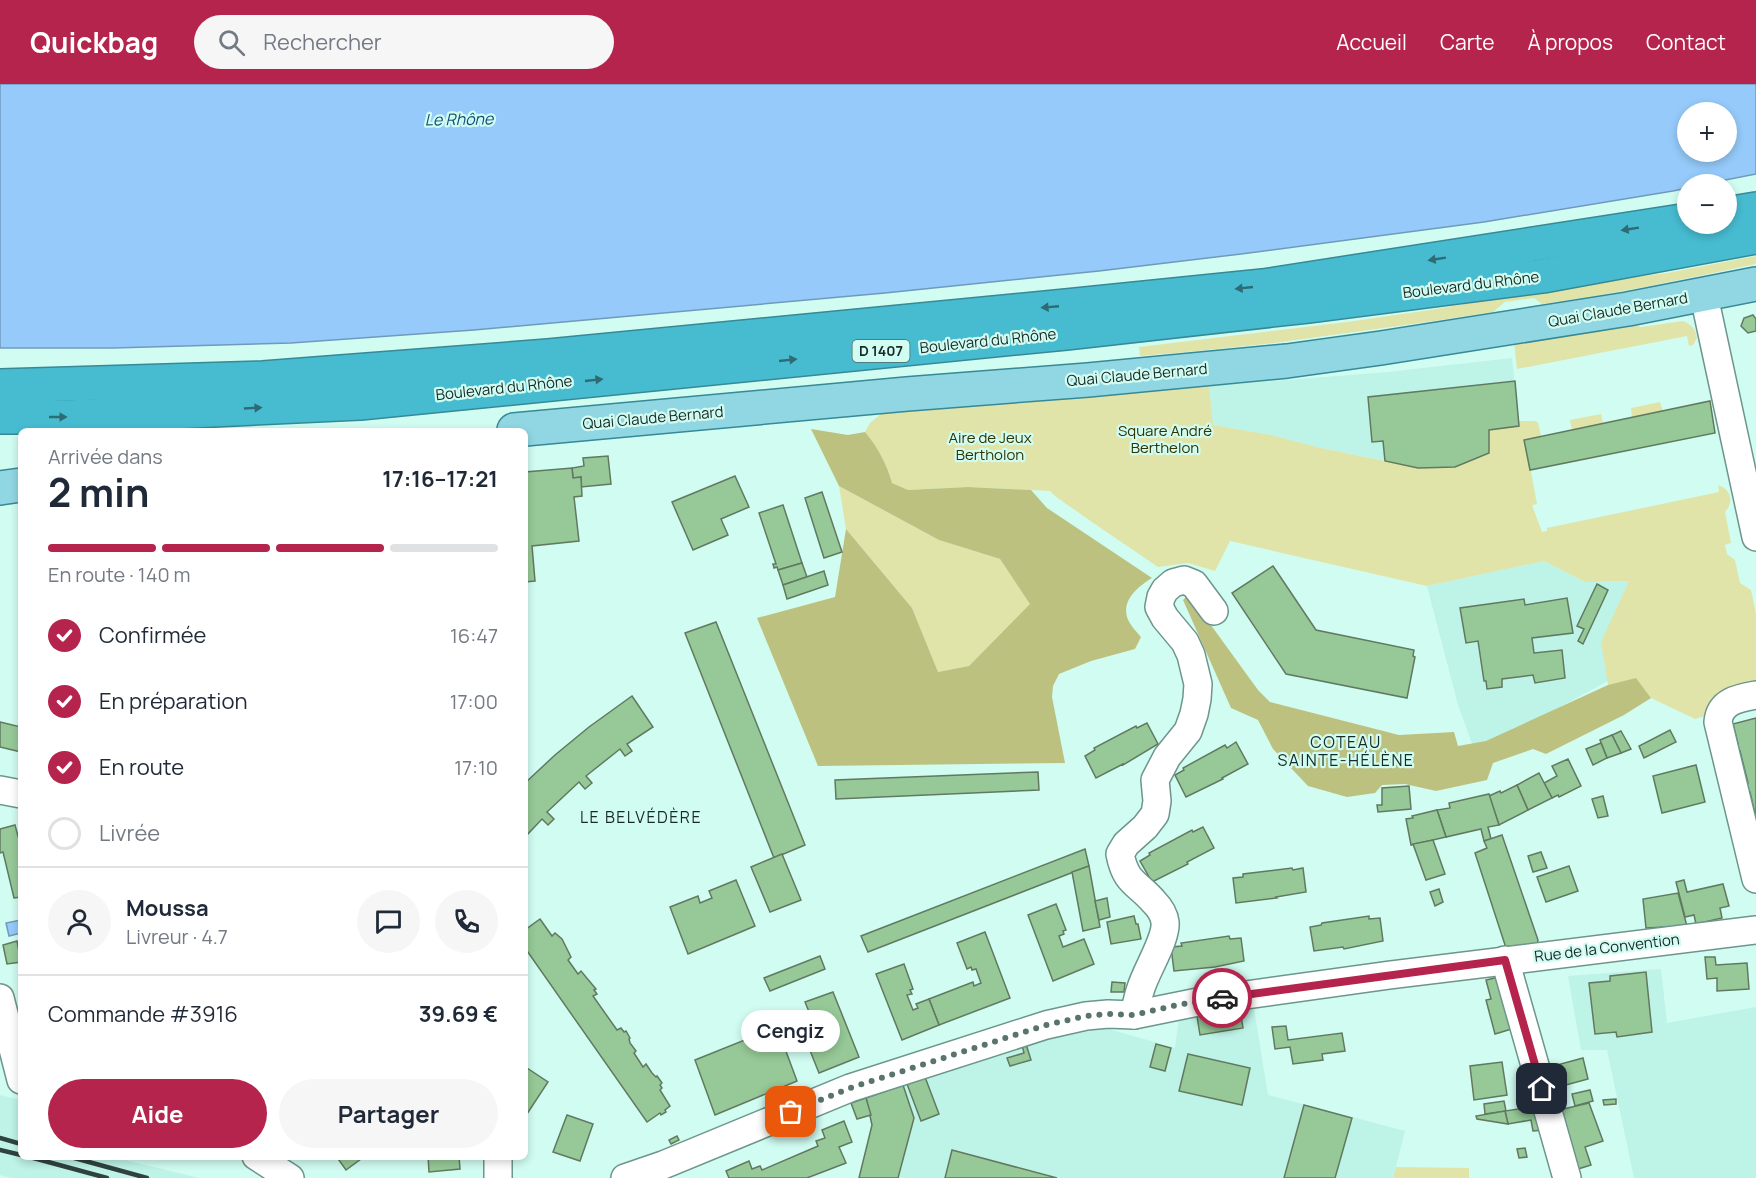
<!DOCTYPE html>
<html lang="fr">
<meta charset="utf-8">
<style>
:root{--surface:#fff;--page:#f6f6f7;--text:#1f2937;--muted:#747a83;--line:#e0e1e3;--accent:#b5244d}
body{margin:0;font-family:Manrope,sans-serif;background:var(--page);color:var(--text);height:100vh;display:flex;flex-direction:column;font-size:22px;white-space:nowrap}
*{box-sizing:border-box;margin:0}
p{font-size:20px;color:var(--muted)}
.icon{flex:none;width:33px;height:33px;fill:none;stroke:currentColor;stroke-width:2;stroke-linecap:round;stroke-linejoin:round}
.map{position:relative;flex:1;overflow:hidden}
.side{position:absolute;left:18px;top:344px;width:510px;height:732px;display:flex;flex-direction:column;background:var(--surface);border-radius:9px;box-shadow:0 3px 9px #0003}
.side>*{flex:none}
.controls{position:absolute;left:1677px;top:18px;display:grid;gap:12px}
.controls a{display:grid;place-items:center;width:60px;height:60px;border-radius:50%;background:var(--surface);box-shadow:0 3px 9px #0003;font-size:30px}
.pin{position:absolute;display:grid;place-items:center;width:51px;height:51px;color:#fff;margin:-26px;border-radius:12px;box-shadow:0 3px 9px #0006}
.courier{position:absolute;display:grid;place-items:center;width:60px;height:60px;margin:-30px;border:4px solid #b5244d;border-radius:50%;background:#fff;color:#222;box-shadow:0 2px 8px #0007}
.bubble{position:absolute;height:42px;border-radius:21px;background:var(--surface);box-shadow:0 3px 9px #0003;font-size:20px;font-weight:700;line-height:42px;text-align:center}
.overview em{font-style:normal;font-weight:700}
.overview div{display:flex;flex-direction:column-reverse}
.overview{display:flex;align-items:center;justify-content:space-between;height:102px;padding:0 30px}
h1{font-size:39px;font-weight:700;line-height:45px}
.bar{display:grid;grid-template-columns:repeat(4,1fr);gap:9px 6px;align-content:center;height:72px;padding:0 30px}
.bar i{height:8px;border-radius:4px;background:var(--line)}
.bar .current{background:var(--accent)}
.bar p{grid-column:span 4}
.line{display:flex;align-items:center;gap:15px;padding:0 30px;border-top:2px solid var(--line)}
.line div{flex:1}
.round{display:grid;place-items:center;flex:none;width:63px;height:63px;border-radius:32px;background:var(--page)}
ol{padding:0 30px;list-style:none}
li{display:flex;align-items:center;gap:18px;height:66px}
li p{margin-inline-start:auto}
li .icon{padding:6px;border-radius:50%;background:var(--accent);color:#fff;stroke-width:4}
li:last-child{color:var(--muted)}
li i{width:33px;height:33px;border:3px solid var(--line);border-radius:50%}
.primary-button{display:flex;gap:12px;margin-top:auto;padding:12px 30px}
.primary-button a{flex:1;height:69px;border-radius:36px;background:var(--accent);color:#fff;font-size:24px;font-weight:700;line-height:69px;text-align:center}
.primary-button a+a{background:var(--page);color:var(--text)}
header{display:flex;align-items:center;gap:36px;box-sizing:border-box;height:84px;padding:0 30px;background:var(--accent);color:#fff}
header strong{font-size:28px}
nav{display:flex;gap:33px;margin-inline-start:auto;font-size:21px}
.search{width:420px;height:54px;background:var(--page);display:flex;align-items:center;gap:15px;box-sizing:border-box;padding:0 21px;border-radius:33px;color:var(--muted);font-size:22px}
.map>svg:first-child{display:block}
.built{fill:#bef3e7}
.green{fill:#e0e4a9}
.forest{fill:#bdc17f}
.water{fill:#95cafa;stroke:#709aba;stroke-width:1.5;fill-rule:evenodd}
.building{fill:#96c997;stroke:#617961;stroke-width:1.5}
.lines{fill:none;stroke-linecap:round;stroke-linejoin:round}
.minor-casing{stroke:#6d958c;stroke-width:30}
.major-casing{stroke:#378995;stroke-width:36}
.highway-casing{stroke:#378995;stroke-width:36}
.minor{stroke:#fff;stroke-width:27}
.major{stroke:#91d7e3;stroke-width:33}
.highway{stroke:#47bcd1;stroke-width:33}
.rail{stroke:#2f423e;stroke-width:4.5}
.oneway{fill:#2e6b73}
.done{stroke:#59736d;stroke-width:6;stroke-dasharray:0 10.8}
.route{stroke:#b5244d;stroke-width:8}
.labels{text-anchor:middle;stroke-width:4.5;stroke-linejoin:round;paint-order:stroke}
.shield{fill:#d1fcf2;stroke:#506863;stroke-width:1.5}
.shield-label{font-size:14px;font-weight:bold;fill:#192926}
.street-label{font-size:15px;fill:#192926;stroke:#d1fcf2}
.park-label{font-size:15px;fill:#323300;stroke:#d1fcf2}
.water-label{font-size:16px;font-style:italic;fill:#114d78;stroke:#d1fcf2}
.neighbourhood-label{font-size:16px;letter-spacing:1.5px;fill:#192926;stroke:#d1fcf2}
</style>
<header>
<strong>Quickbag</strong>
<div class="search"><svg class="icon" aria-label="search" viewBox="0 0 24 24"><circle cx="10" cy="10" r="6"/><path d="M15 15l6 6"/></svg>Rechercher</div>
<nav><a>Accueil</a><a>Carte</a><a>À propos</a><a>Contact</a></nav>
</header>
<div class="map">
<svg width="1756" height="1094" viewBox="0 0 1756 1094">
<rect width="100%" height="100%" fill="#d1fcf2"/>
<g class="built">
<path d="M1512 274 1519 342 1489 346V369L1418 384 1321 364 1271 351 1212 341 1209 302 1388 288Z"/>
<path d="M1544 477 1585 498 1629 497 1602 558 1608 597 1502 654 1473 662 1458 621 1427 502Z"/>
<path d="M1661 885 1667 939 1756 923V1094H1634L1607 966H1581L1568 892Z"/>
<path d="M1254 925 1268 1011 1405 1047 1393 1094H858L872 1041 865 1011 1027 959 1105 944 1175 964 1179 934Z"/>
<path d="M0 1011 21 1016V1072L113 1073 199 1094H11L0 1091Z"/>
</g>
<g class="green">
<path d="M1756 172V180C1685 195 1614 210 1542 220L1534 214 1505 218 1493 228 1427 238 1274 259 1187 268 1140 272 1139 263 1347 238 1430 226 1602 197 1667 189Z"/>
<path d="M1683 237C1691 240 1696 245 1697 254L1693 261 1689 262 1687 252 1517 285 1514 258 1622 238 1641 243Z"/>
<path d="M1209 302 1213 341 1271 351 1321 364 1418 384 1489 346 1518 342V337H1535L1538 339 1541 352 1525 356 1537 420 1532 421 1542 448 1547 447V444L1719 408 1718 401C1730 404 1735 418 1725 428L1731 459 1725 461 1727 470 1735 476 1740 499 1751 506 1756 530V597L1736 606 1708 631 1695 635 1651 614 1636 595 1608 601 1601 558 1629 497 1585 498 1544 477 1427 502 1230 457 1215 487 1188 479 1158 483 1089 436 1055 412 1050 407 968 403 908 406 892 399C887 381 878 363 865 348L870 339 881 330Z"/>
<path d="M1660 318 1663 327 1632 333 1631 324Z"/>
<path d="M1601 330 1603 339 1572 346 1570 336Z"/>
<path d="M839 402 939 456 1000 475 1031 520 969 582 938 588 912 524 846 445Z"/>
<path d="M1396 1083 1469 1084V1094H1393Z"/>
</g>
<g class="forest">
<path d="M811 345 848 351 865 348C878 363 887 381 892 399L908 406 968 403 1031 406 1047 424 1152 494C1139 502 1122 515 1127 533 1129 540 1136 547 1141 553L1135 565 1091 577 1059 590 1053 602 1052 613 1065 679 818 682 757 534 835 513 846 445 912 524 938 588 969 582 1030 520 1000 475 939 456 839 402Z"/>
<path d="M1186 513 1192 515 1258 606 1270 618 1399 651 1454 648 1458 662 1486 657 1608 601 1636 594 1651 614 1624 631 1546 670 1533 665 1493 679 1487 696 1436 707 1405 700 1382 701 1375 709 1347 713 1308 702 1273 665 1258 636 1231 624 1183 516Z"/>
</g>
<g class="water">
<path d="M0 0H1756V90L1705 100H1688L1687 104 1673 107 1484 138 1241 170 1099 187 885 209 474 246 291 259 113 264H0ZM1688 28H1726V68H1688Z"/>
<path d="M21 836V849L9 852 6 839Z"/>
</g>
<g class="building">
<path d="M1753 231 1756 235V247L1748 249 1741 242 1744 234Z"/>
<path d="M1515 297 1519 342 1489 346V369L1455 383 1418 384 1385 377 1383 357 1372 358 1368 313Z"/>
<path d="M1710 317 1715 349 1530 386 1524 356Z"/>
<path d="M608 372 611 400 581 403V393L573 394 572 384 584 382 583 374Z"/>
<path d="M572 384 573 394 581 393 582 412 574 413 579 457 532 462 535 497 525 498V388Z"/>
<path d="M735 392 749 423 721 435 728 451 693 466 672 418Z"/>
<path d="M822 408 842 468 824 474 805 414Z"/>
<path d="M783 421 802 479 778 486 777 483 774 484 773 480H776L759 429Z"/>
<path d="M802 479 807 493 783 501 778 486Z"/>
<path d="M1273 482 1316 546 1414 566 1413 572 1415 573 1407 614 1286 590 1232 509Z"/>
<path d="M824 487 828 501 787 515 783 501Z"/>
<path d="M1597 500 1608 506 1583 560 1578 557 1584 545 1577 542Z"/>
<path d="M1567 514 1573 549 1532 554 1534 569 1562 566 1565 594 1535 599 1533 591 1502 595V603L1487 605 1486 597H1484L1478 557 1466 559 1460 524 1524 515 1525 521Z"/>
<path d="M716 538 805 761 774 774 685 549Z"/>
<path d="M632 612 653 643 627 660 632 667 625 672 620 665 586 692 592 699 585 705 579 698 547 728 554 735 548 741 542 735 525 753V699L555 671 589 643Z"/>
<path d="M1756 634V734L1750 708H1745L1743 700 1748 699 1740 667 1735 668 1733 661 1738 660 1733 640Z"/>
<path d="M0 638 21 643V668L0 663Z"/>
<path d="M1147 639 1158 660 1123 681V680L1096 694 1085 672 1095 666 1094 664 1136 642 1137 644Z"/>
<path d="M1670 646 1676 658 1644 674 1639 662Z"/>
<path d="M1621 647 1631 665 1621 669 1612 651Z"/>
<path d="M1612 651 1621 669 1607 674 1600 656Z"/>
<path d="M1236 658 1248 680 1222 694 1223 695 1186 713 1175 691 1184 686 1183 684 1225 661 1227 664Z"/>
<path d="M1601 659 1607 674 1593 681 1586 665Z"/>
<path d="M1568 675 1581 702 1559 713 1558 711 1552 714 1544 699 1557 692 1552 682Z"/>
<path d="M1696 681 1705 718 1662 729 1653 692Z"/>
<path d="M1038 688 1039 706 836 715 835 696Z"/>
<path d="M1539 689 1552 714 1528 726 1517 701Z"/>
<path d="M1517 701 1528 726 1499 741 1489 712 1500 707 1501 709Z"/>
<path d="M1409 702 1411 725 1378 728 1377 721H1382V704Z"/>
<path d="M1489 710 1499 741 1488 743 1491 755 1484 757 1481 745 1446 753 1437 726 1450 724 1449 719Z"/>
<path d="M1603 712 1608 732 1598 734 1592 715Z"/>
<path d="M1437 726 1446 753 1411 761 1406 735 1413 734 1412 732Z"/>
<path d="M15 741 21 763V813L14 814 3 768 0 769V745Z"/>
<path d="M1203 743 1214 764 1187 778 1188 780 1152 798 1140 777 1150 771 1149 769 1192 746 1193 748Z"/>
<path d="M1502 751 1538 856 1537 861 1506 864 1475 769 1487 764 1484 757Z"/>
<path d="M1433 756 1445 790 1426 796 1413 760Z"/>
<path d="M1085 765 1089 782 868 868 861 852Z"/>
<path d="M1541 768 1547 784 1533 788 1528 772Z"/>
<path d="M782 770 801 816 770 828 751 783Z"/>
<path d="M1089 782 1100 843 1083 847 1072 788Z"/>
<path d="M1569 782 1578 807 1546 818 1537 793Z"/>
<path d="M1292 784 1293 786 1303 784 1306 808 1276 813 1277 814 1236 819 1233 794 1243 793V790Z"/>
<path d="M736 796 755 842 688 870 670 823 698 812 700 819 712 814 709 807Z"/>
<path d="M1684 796 1687 808 1723 800 1729 822 1720 824 1722 834 1696 840 1694 831 1685 833 1676 798Z"/>
<path d="M1439 805 1443 818 1435 822 1430 808Z"/>
<path d="M1678 809 1687 842 1646 844 1643 815Z"/>
<path d="M1107 814 1110 833 1099 836 1095 817Z"/>
<path d="M1056 820 1066 846 1063 847 1064 850 1059 852 1063 863 1084 855 1094 880 1053 897 1028 831Z"/>
<path d="M1134 832 1136 840H1138L1141 855 1111 860 1107 838Z"/>
<path d="M1369 832V835L1380 834 1383 857 1344 865 1343 863 1314 867 1310 843 1321 841 1322 839Z"/>
<path d="M540 835 552 852 555 849 562 855 571 873 568 876 578 890 581 887 596 905 594 906 597 910 593 912 617 946 621 944 624 948 626 947 630 954 629 955 630 959 636 967 634 969 643 983 646 980 652 989 656 993 657 992 662 999 660 1001 662 1004 660 1006 670 1022 665 1026 666 1028 661 1031 660 1029 647 1038 525 864V846Z"/>
<path d="M985 848 1010 914 939 941 929 915 973 898 974 902 981 899 976 885 972 886 971 883 967 885 957 859Z"/>
<path d="M1229 852 1230 855 1241 854 1244 877 1215 883 1174 887 1171 863 1182 862 1181 859Z"/>
<path d="M17 857 21 878 7 880 3 861Z"/>
<path d="M820 872 825 885 770 907 764 894Z"/>
<path d="M1705 873H1715L1716 881 1747 879 1749 905 1717 907V894L1707 895Z"/>
<path d="M904 880 913 905 910 906 912 910 907 911 913 926 918 924 916 920 929 915 939 941 902 956 876 890Z"/>
<path d="M1646 888 1652 948 1617 953 1616 948 1595 950 1589 899 1610 897V892Z"/>
<path d="M1499 893 1515 944 1495 950 1486 916 1491 915 1486 896Z"/>
<path d="M1112 898 1125 899 1124 908H1111Z"/>
<path d="M833 908 859 973 819 989 809 964 829 955 825 945 820 947 819 944 816 945 805 918Z"/>
<path d="M1240 926 1243 944 1200 951 1197 932Z"/>
<path d="M1286 942 1288 956 1342 949 1345 967 1322 970 1323 976 1293 980 1290 963 1275 965 1272 943Z"/>
<path d="M777 943 797 997 715 1031 695 976Z"/>
<path d="M1026 960 1031 976 1010 982 1007 974 1024 969 1022 961Z"/>
<path d="M1156 960 1171 964 1165 987 1150 983Z"/>
<path d="M1188 970 1250 984 1242 1021 1179 1007Z"/>
<path d="M1583 974 1588 995 1551 1005 1546 984Z"/>
<path d="M1502 978 1507 1011 1474 1016 1470 982Z"/>
<path d="M527 984 548 998 525 1033V987Z"/>
<path d="M925 993 939 1030 921 1037 907 1000Z"/>
<path d="M903 1001 914 1034 898 1094H859L872 1041 866 1014Z"/>
<path d="M1590 1006 1593 1017 1575 1022 1572 1010Z"/>
<path d="M866 1014 871 1031 857 1035 851 1019Z"/>
<path d="M1616 1015V1020L1604 1021 1603 1016Z"/>
<path d="M1504 1017 1506 1027 1485 1030 1484 1020Z"/>
<path d="M1589 1019 1603 1057 1585 1063 1591 1081 1578 1085 1559 1026Z"/>
<path d="M1304 1021 1352 1034 1335 1094H1284Z"/>
<path d="M1538 1022 1544 1046 1533 1047 1531 1036 1508 1040 1505 1027Z"/>
<path d="M1505 1027 1508 1040 1477 1035 1476 1032Z"/>
<path d="M567 1031 593 1040 580 1077 553 1068Z"/>
<path d="M844 1037 852 1058 839 1063 846 1079 807 1094H729L726 1087 749 1077 752 1085 760 1082 762 1086 818 1062 816 1057 825 1054 822 1046Z"/>
<path d="M677 1052 679 1056 671 1060 669 1056Z"/>
<path d="M1525 1064 1527 1073 1519 1074 1517 1065Z"/>
<path d="M952 1066 1057 1094H945Z"/>
<path d="M336 1072H365L346 1086Z"/>
<path d="M428 1072H459L460 1085 429 1088Z"/>
</g>
<g class="lines">
<g class="minor-casing">
<g id="minor">
<path d="M1704 212 1756 453"/>
<path d="M1756 611C1739 614 1720 617 1718 638L1756 795"/>
<path d="M0 706 21 710"/>
<path d="M1505 876 1567 1094"/>
<path d="M0 914 21 996"/>
<path d="M1134 931C1136 922 1138 912 1141 904 1146 887 1167 854 1165 838 1164 831 1159 823 1154 818 1137 798 1126 800 1120 770L1126 760 1145 743 1155 730 1157 717 1155 696 1167 673 1188 647 1194 630 1197 615 1198 600 1191 571 1185 558 1165 534 1159 523 1161 513 1165 506 1173 499 1184 496 1194 500 1214 527"/>
<path d="M256 1072 290 1094"/>
<path d="M498 1094V1072"/>
<path d="M625 1094 663 1081 850 1004 1046 941 1086 932 1108 930 1134 931 1203 917 1390 891 1756 846"/>
</g>
</g>
<g class="major-casing">
<g id="major">
<path d="M514 346 907 310 1088 296 1287 277 1381 264 1628 225 1756 200"/>
<path d="M0 404 21 401"/>
</g>
</g>
<g class="highway-casing">
<g id="highway">
<path d="M1726 130 1756 125"/>
<path d="M0 302 263 294 548 272 1066 222 1263 202 1688 136"/>
<path d="M0 333H68L360 319 1066 249 1308 222 1543 192 1756 153"/>
</g>
</g>
<use href="#minor" class="minor"/>
<use href="#major" class="major"/>
<use href="#highway" class="highway"/>
<g class="rail">
<path d="M0 1054 21 1060"/>
<path d="M0 1066 21 1071"/>
<path d="M26 1072 107 1094"/>
<path d="M67 1072 147 1094"/>
</g>
</g>
<defs><path id="oneway-solid" d="M-6-.8H1V-3.2L6.5 0L1 3.2V.8H-6Z" transform="scale(1.5)"/></defs>
<g class="oneway">
<use href="#oneway-solid" transform="translate(1630 145) rotate(171)"/>
<use href="#oneway-solid" transform="translate(1437 175) rotate(171)"/>
<use href="#oneway-solid" transform="translate(1244 204) rotate(174)"/>
<use href="#oneway-solid" transform="translate(1050 223) rotate(175)"/>
<use href="#oneway-solid" transform="translate(788 276) rotate(-6)"/>
<use href="#oneway-solid" transform="translate(594 296) rotate(-6)"/>
<use href="#oneway-solid" transform="translate(253 324) rotate(-3)"/>
<use href="#oneway-solid" transform="translate(58 333)"/>
</g>
<g class="lines">
<path class="done" d="M791 1028 850 1004 1046 941 1086 932 1108 930 1134 931 1177 921 1222 914"/>
<path class="route" d="M1222 914 1505 876 1542 1005"/>
</g>
<g class="labels">
<rect class="shield" x="852.5" y="256" width="57" height="22" rx="4.5"/>
<g class="shield-label">
<text x="881" y="272">D 1407</text>
</g>
<g class="street-label">
<text transform="translate(1471 201) rotate(-7)" y="5">Boulevard du Rhône</text>
<text transform="translate(1618 226) rotate(-10)" y="5">Quai Claude Bernard</text>
<text transform="translate(988 257) rotate(-6)" y="5">Boulevard du Rhône</text>
<text transform="translate(1137 291) rotate(-5)" y="5">Quai Claude Bernard</text>
<text transform="translate(504 304) rotate(-6)" y="5">Boulevard du Rhône</text>
<text transform="translate(653 334) rotate(-5)" y="5">Quai Claude Bernard</text>
<text transform="translate(1607 864) rotate(-7)" y="5">Rue de la Convention</text>
</g>
<g class="park-label">
<text x="1165" y="352">Square André<tspan x="1165" dy="17">Berthelon</tspan></text>
<text x="990" y="359">Aire de Jeux<tspan x="990" dy="17">Bertholon</tspan></text>
</g>
<g class="water-label">
<text transform="translate(459 35) rotate(-1)" y="6">Le Rhône</text>
</g>
<g class="neighbourhood-label">
<text x="1346" y="664">COTEAU<tspan x="1346" dy="18">SAINTE-HÉLÈNE</tspan></text>
<text x="641" y="739">LE BELVÉDÈRE</text>
</g>
</g>
</svg>
<div class="controls">
<a>+</a>
<a>−</a>
</div>
<div class="pin" style="left:791px;top:1028px;background:#ea580c"><svg class="icon" aria-label="bag" viewBox="0 0 24 24"><path d="M5 8h14l-1 12H6zM9 8a3 3 0 0 1 6 0"/></svg></div>
<div class="pin" style="left:1542px;top:1005px;background:#1f2937"><svg class="icon" aria-label="home" viewBox="0 0 24 24"><path d="M3 11l9-7 9 7M6 9v11h12V9"/></svg></div>
<div class="courier" style="left:1222px;top:914px"><svg class="icon" aria-label="car" viewBox="0 0 24 24"><path d="M5 17H2v-5l4-1 3-4h7l3 4 3 1v5h-3M9 17h6M6 11h13"/><circle cx="7" cy="17" r="2"/><circle cx="17" cy="17" r="2"/></svg></div>
<div class="bubble" style="left:741px;top:926px;width:99px">Cengiz</div>
<section class="side">
<div class="overview"><div><h1>2 min</h1><p>Arrivée dans</p></div><em>17:16–17:21</em></div>
<div class="bar"><i class="current"></i><i class="current"></i><i class="current"></i><i></i><p>En route · 140 m</p></div>
<ol>
<li><svg class="icon" aria-label="check" viewBox="0 0 24 24"><path d="M5 12l5 5 9-10"/></svg>Confirmée<p>16:47</p></li>
<li><svg class="icon" aria-label="check" viewBox="0 0 24 24"><path d="M5 12l5 5 9-10"/></svg>En préparation<p>17:00</p></li>
<li><svg class="icon" aria-label="check" viewBox="0 0 24 24"><path d="M5 12l5 5 9-10"/></svg>En route<p>17:10</p></li>
<li><i></i>Livrée</li>
</ol>
<div class="line" style="height:108px"><a class="round"><svg class="icon" aria-label="person" viewBox="0 0 24 24"><circle cx="12" cy="8" r="4"/><path d="M4 21q1-7 8-7t8 7"/></svg></a><div><b>Moussa</b><p>Livreur · 4.7</p></div><a class="round"><svg class="icon" aria-label="chat" viewBox="0 0 24 24"><path d="M4 5h16v11H9l-5 4z"/></svg></a><a class="round"><svg class="icon" aria-label="phone" viewBox="0 0 24 24"><path d="M5 4h4l2 5-3 2q2 4 5 5l2-3 5 2v4C11 20 4 13 5 4z"/></svg></a></div>
<div class="line" style="height:78px"><div>Commande #3916</div><b>39.69 €</b></div>
<div class="primary-button"><a>Aide</a><a>Partager</a></div>
</section>
</div>
